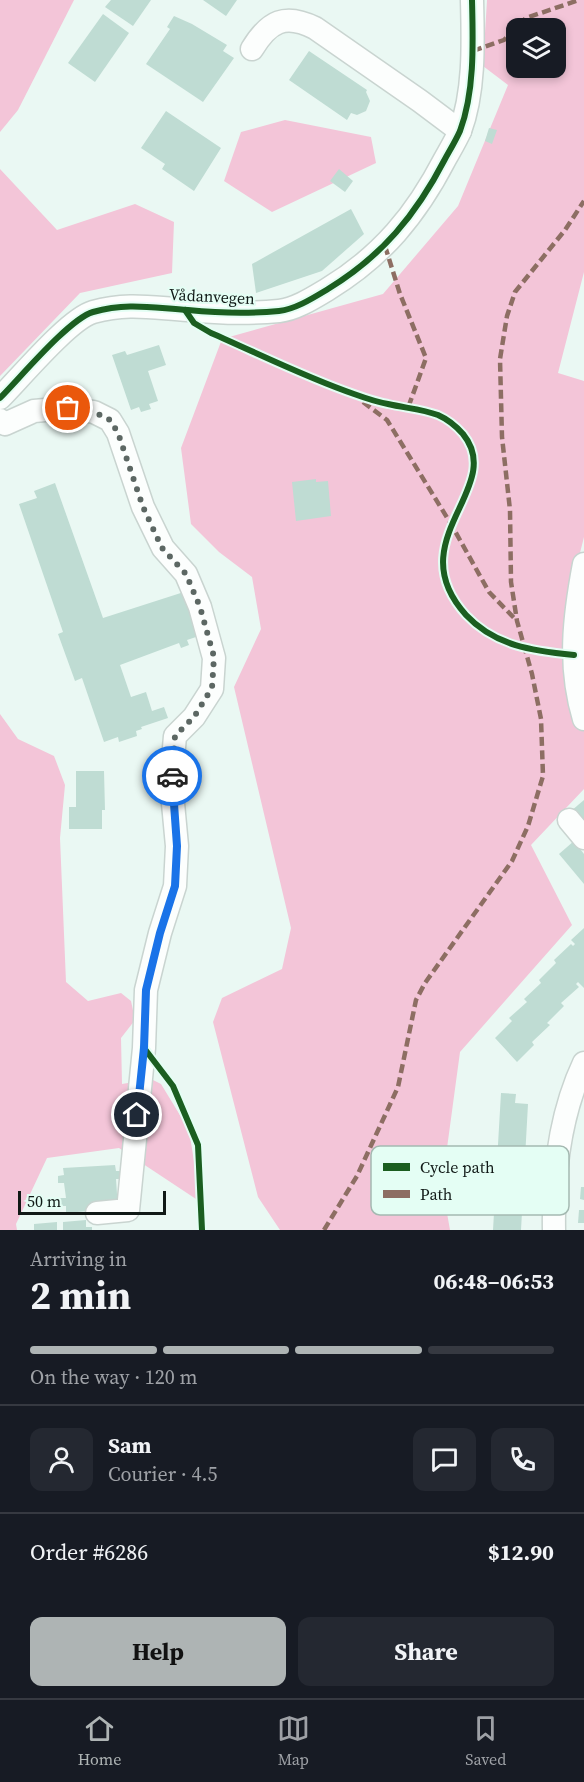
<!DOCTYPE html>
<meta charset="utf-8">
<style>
:root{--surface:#171b24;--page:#242831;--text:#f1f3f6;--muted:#9ea1a6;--line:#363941;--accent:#aeb4b4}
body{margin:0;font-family:"Source Serif 4",serif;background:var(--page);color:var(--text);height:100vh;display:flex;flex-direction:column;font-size:22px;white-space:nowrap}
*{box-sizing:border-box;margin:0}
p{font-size:20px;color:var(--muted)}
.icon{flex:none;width:33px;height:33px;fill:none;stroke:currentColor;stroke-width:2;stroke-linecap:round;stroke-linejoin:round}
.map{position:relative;height:1230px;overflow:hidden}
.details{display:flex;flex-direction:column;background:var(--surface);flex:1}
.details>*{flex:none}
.buttons{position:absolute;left:506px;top:18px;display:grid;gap:12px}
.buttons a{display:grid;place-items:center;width:60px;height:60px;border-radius:12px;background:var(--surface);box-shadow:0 3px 9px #0003;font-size:30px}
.scale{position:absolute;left:18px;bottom:15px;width:148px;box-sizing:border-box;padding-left:6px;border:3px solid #101916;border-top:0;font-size:16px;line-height:21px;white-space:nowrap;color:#101916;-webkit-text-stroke:4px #e4fef4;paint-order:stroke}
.pin{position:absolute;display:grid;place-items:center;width:51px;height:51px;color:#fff;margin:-26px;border:3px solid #fff;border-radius:50%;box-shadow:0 2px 6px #0007}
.courier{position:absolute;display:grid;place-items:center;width:60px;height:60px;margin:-30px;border:4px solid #1a73e8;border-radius:50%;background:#fff;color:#222;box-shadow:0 2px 8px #0007}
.head em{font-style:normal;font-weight:700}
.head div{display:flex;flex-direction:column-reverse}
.head{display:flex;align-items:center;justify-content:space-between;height:102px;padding:0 30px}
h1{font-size:39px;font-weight:700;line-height:45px}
.bar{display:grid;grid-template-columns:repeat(4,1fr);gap:9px 6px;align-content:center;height:72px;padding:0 30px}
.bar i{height:8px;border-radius:4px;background:var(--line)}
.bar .current{background:var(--accent)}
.bar p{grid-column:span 4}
.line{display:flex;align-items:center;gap:15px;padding:0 30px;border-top:2px solid var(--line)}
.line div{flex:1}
.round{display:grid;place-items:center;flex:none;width:63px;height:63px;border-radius:12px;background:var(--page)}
.cta{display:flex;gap:12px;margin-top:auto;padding:12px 30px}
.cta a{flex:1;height:69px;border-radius:12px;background:var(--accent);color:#111;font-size:24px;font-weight:700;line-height:69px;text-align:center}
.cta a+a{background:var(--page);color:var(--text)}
.dock{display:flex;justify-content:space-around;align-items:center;height:84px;border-top:2px solid var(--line);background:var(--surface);font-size:16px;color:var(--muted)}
.dock a{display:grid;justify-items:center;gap:3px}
.dock .current{color:var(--accent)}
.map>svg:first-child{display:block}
.forest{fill:#f3c5d8;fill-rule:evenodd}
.building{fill:#bfdcd3}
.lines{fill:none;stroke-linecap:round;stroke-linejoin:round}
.minor-casing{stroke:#c9d4d0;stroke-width:25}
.minor{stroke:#fcfefd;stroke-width:22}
.quiet{stroke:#8d6e63;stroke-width:4.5;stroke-dasharray:9 4.5;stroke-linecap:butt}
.cycleway-casing{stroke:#e4fef4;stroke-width:10}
.cycleway{stroke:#1b5e20;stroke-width:6}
.done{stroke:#5c6763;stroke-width:6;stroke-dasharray:0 10.8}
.route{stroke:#1a73e8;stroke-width:8}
.labels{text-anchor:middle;stroke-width:4.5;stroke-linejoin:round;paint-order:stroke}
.street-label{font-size:16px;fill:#101916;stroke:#e4fef4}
.key{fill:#e4fef4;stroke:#a4b9b1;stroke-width:1.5}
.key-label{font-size:16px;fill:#101916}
</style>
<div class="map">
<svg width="584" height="1230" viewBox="0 0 584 1230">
<rect width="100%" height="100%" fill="#eaf8f3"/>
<g class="forest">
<path d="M0 0H74L18 110 0 132Z"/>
<path d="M487 0H584V272L558 373 584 381V537L564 616 571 711 584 715V789L531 845 572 925 460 1052 442 1185 450 1230H280L258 1197 213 1022 222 998 282 969 291 928 234 687 261 629 252 577 219 552 191 524 181 448 222 339 383 294 458 206 508 85 483 66ZM516 28H555V68H516Z"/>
<path d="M285 120 371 137 376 163 272 212 224 181 241 132Z"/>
<path d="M0 169 57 230 135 204 174 222 172 273 80 293 0 376Z"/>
<path d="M0 714 18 739 54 756 65 785 60 838 66 982 88 1001 121 993 131 1001 135 1020 121 1038 122 1084 151 1079 161 1084 189 1130 205 1230H201L196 1199 119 1148 47 1158 16 1224 17 1230H0Z"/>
</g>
<g class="building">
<path d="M111 0H151L133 26 105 7Z"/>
<path d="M203 0H237L226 16Z"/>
<path d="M103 14 129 33 95 82 68 63Z"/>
<path d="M174 16 192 24 227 45 223 51 234 58 203 102 146 64 170 29 167 27Z"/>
<path d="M309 51 367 90 366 92 370 101 366 111 357 115 351 113 347 120 289 80Z"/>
<path d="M166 111 221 148 194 191 162 169 165 164 141 148Z"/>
<path d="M489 128 497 130 492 144 485 141Z"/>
<path d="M339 169 353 181 345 192 330 181Z"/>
<path d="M351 209 364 234 322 271 256 293 252 264Z"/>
<path d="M159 345 166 365 148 371 158 401 149 404 151 409 141 412 139 407 131 410 112 355 125 351 127 355Z"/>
<path d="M316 479V482L328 481 331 516 296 521 292 482Z"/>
<path d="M55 483 103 618 187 591 202 635 187 640 189 645 181 648 179 643 120 665 131 697 146 692 152 711 164 707 168 718 141 727 142 729 136 731 137 736 119 742 118 737 104 742 82 678 75 681 58 634 63 632 19 504 37 498 34 491Z"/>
<path d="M76 771H104L105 810H102V829H69V807H76Z"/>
<path d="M584 800V827L571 811Z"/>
<path d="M574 841 584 854V884L559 854Z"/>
<path d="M584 928V988L578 982 576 984 579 987 561 1003 564 1006 547 1023 550 1025 532 1042 534 1045 517 1062 495 1038 512 1021 509 1018 527 1002 524 999 541 983 539 980 556 963 554 960 571 944 573 946 575 944 571 940Z"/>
<path d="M501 1093 516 1094 515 1103 528 1104 521 1230H493Z"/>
<path d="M115 1165 116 1171H122V1179H116L117 1194H123L124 1201 89 1206V1211L66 1213V1206H60L59 1198H66L64 1183H58V1176L64 1175 63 1168Z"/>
<path d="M581 1187H584V1200L580 1199Z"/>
<path d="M579 1210H584V1223H578Z"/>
<path d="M86 1220V1227H92V1230H63V1222Z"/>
<path d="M57 1222V1230H34V1224Z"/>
</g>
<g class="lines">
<g class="minor-casing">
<g id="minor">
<path d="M252 49C269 21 285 13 315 28L420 101 460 131"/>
<path d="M0 398C20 378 69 319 93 312 128 302 153 308 188 310 218 313 248 314 279 311 296 309 313 298 328 289 382 256 416 215 445 159 450 150 456 140 460 131 475 91 473 41 472 0"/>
<path d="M0 420 5 424 34 411 68 408 94 412 110 420 118 433 143 507 163 548 186 574 200 607 214 658 212 689 194 717 175 736 171 782 177 846 175 886 160 933 146 990 144 1048 128 1210 97 1213"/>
<path d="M584 564C574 617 568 666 584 719"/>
<path d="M569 820 584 838"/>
<path d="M554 1230C553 1175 560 1114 584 1063"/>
</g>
</g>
<use href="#minor" class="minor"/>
<g class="quiet">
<path d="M473 51 504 40 526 18 579 0"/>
<path d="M385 246 400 294 426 358 408 408"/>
<path d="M363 402 387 420 451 524 489 592 517 621"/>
<path d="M324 1230 357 1176 398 1087 416 1000 425 983 512 861 528 826 543 776 541 719 532 674 517 621 511 582 510 510 502 437 500 359 507 316 515 292 565 230 584 201"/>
</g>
<g class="cycleway-casing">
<g id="cycleway">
<path d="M185 310 194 323 211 333C257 353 307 378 354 394 365 398 377 402 388 404 405 408 422 409 438 415 447 419 456 426 463 434 507 488 398 540 466 615 495 646 533 651 574 655"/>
<path d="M0 398C20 378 69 319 93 312 128 302 153 308 188 310 218 313 248 314 279 311 296 309 313 298 328 289 382 256 416 215 445 159 450 150 456 140 460 131 475 91 473 41 472 0"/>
<path d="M144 1048 173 1086 198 1145 202 1230"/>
</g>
</g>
<use href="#cycleway" class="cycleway"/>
</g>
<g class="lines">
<path class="done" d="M68 408 94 412 110 420 118 433 143 507 162 548 186 574 200 607 214 657 212 688 194 717 175 736 172 776"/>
<path class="route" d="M137 1115 144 1048 146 990 160 933 175 886 177 846 172 776"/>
</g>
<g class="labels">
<g class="street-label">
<text transform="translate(212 296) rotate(3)" y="6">Vådanvegen</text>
</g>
</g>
<rect x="371" y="1146" width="198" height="69" rx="9" class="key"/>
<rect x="383" y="1163" width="27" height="8" fill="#1b5e20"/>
<rect x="383" y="1190" width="27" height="8" fill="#8d6e63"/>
<g class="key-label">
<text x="420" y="1173">Cycle path</text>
<text x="420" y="1200">Path</text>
</g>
</svg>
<div class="buttons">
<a><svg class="icon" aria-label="layers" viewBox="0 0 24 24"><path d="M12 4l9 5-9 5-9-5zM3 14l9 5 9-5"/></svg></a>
</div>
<div class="scale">50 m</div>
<div class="pin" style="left:68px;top:408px;background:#ea580c"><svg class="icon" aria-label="bag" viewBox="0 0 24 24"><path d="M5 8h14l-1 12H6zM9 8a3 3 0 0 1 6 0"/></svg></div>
<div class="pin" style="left:137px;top:1115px;background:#1f2937"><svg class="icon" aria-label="home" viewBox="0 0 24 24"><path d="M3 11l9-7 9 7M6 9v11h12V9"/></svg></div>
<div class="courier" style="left:172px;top:776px"><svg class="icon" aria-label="car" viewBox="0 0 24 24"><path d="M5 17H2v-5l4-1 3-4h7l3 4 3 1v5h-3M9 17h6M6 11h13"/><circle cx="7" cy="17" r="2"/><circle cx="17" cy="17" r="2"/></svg></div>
</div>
<section class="details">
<div class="head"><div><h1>2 min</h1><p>Arriving in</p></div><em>06:48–06:53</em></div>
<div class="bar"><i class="current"></i><i class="current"></i><i class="current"></i><i></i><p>On the way · 120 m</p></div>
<div class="line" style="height:108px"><a class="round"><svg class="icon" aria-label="person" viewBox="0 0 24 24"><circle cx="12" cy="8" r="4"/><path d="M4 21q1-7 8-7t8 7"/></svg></a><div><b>Sam</b><p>Courier · 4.5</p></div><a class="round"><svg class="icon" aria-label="chat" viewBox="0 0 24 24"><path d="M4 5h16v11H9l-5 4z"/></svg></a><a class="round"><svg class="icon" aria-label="phone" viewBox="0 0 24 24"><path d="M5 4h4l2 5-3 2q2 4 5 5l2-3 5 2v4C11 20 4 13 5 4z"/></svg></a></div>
<div class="line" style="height:78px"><div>Order #6286</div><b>$12.90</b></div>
<div class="cta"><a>Help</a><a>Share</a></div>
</section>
<nav class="dock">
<a class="current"><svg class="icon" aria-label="home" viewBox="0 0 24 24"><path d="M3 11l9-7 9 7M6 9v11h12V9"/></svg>Home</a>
<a><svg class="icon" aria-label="map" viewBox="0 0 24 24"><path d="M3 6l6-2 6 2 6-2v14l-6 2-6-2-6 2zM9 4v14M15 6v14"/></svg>Map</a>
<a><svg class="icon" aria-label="saved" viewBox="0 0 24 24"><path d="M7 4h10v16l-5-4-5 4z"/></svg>Saved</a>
</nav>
